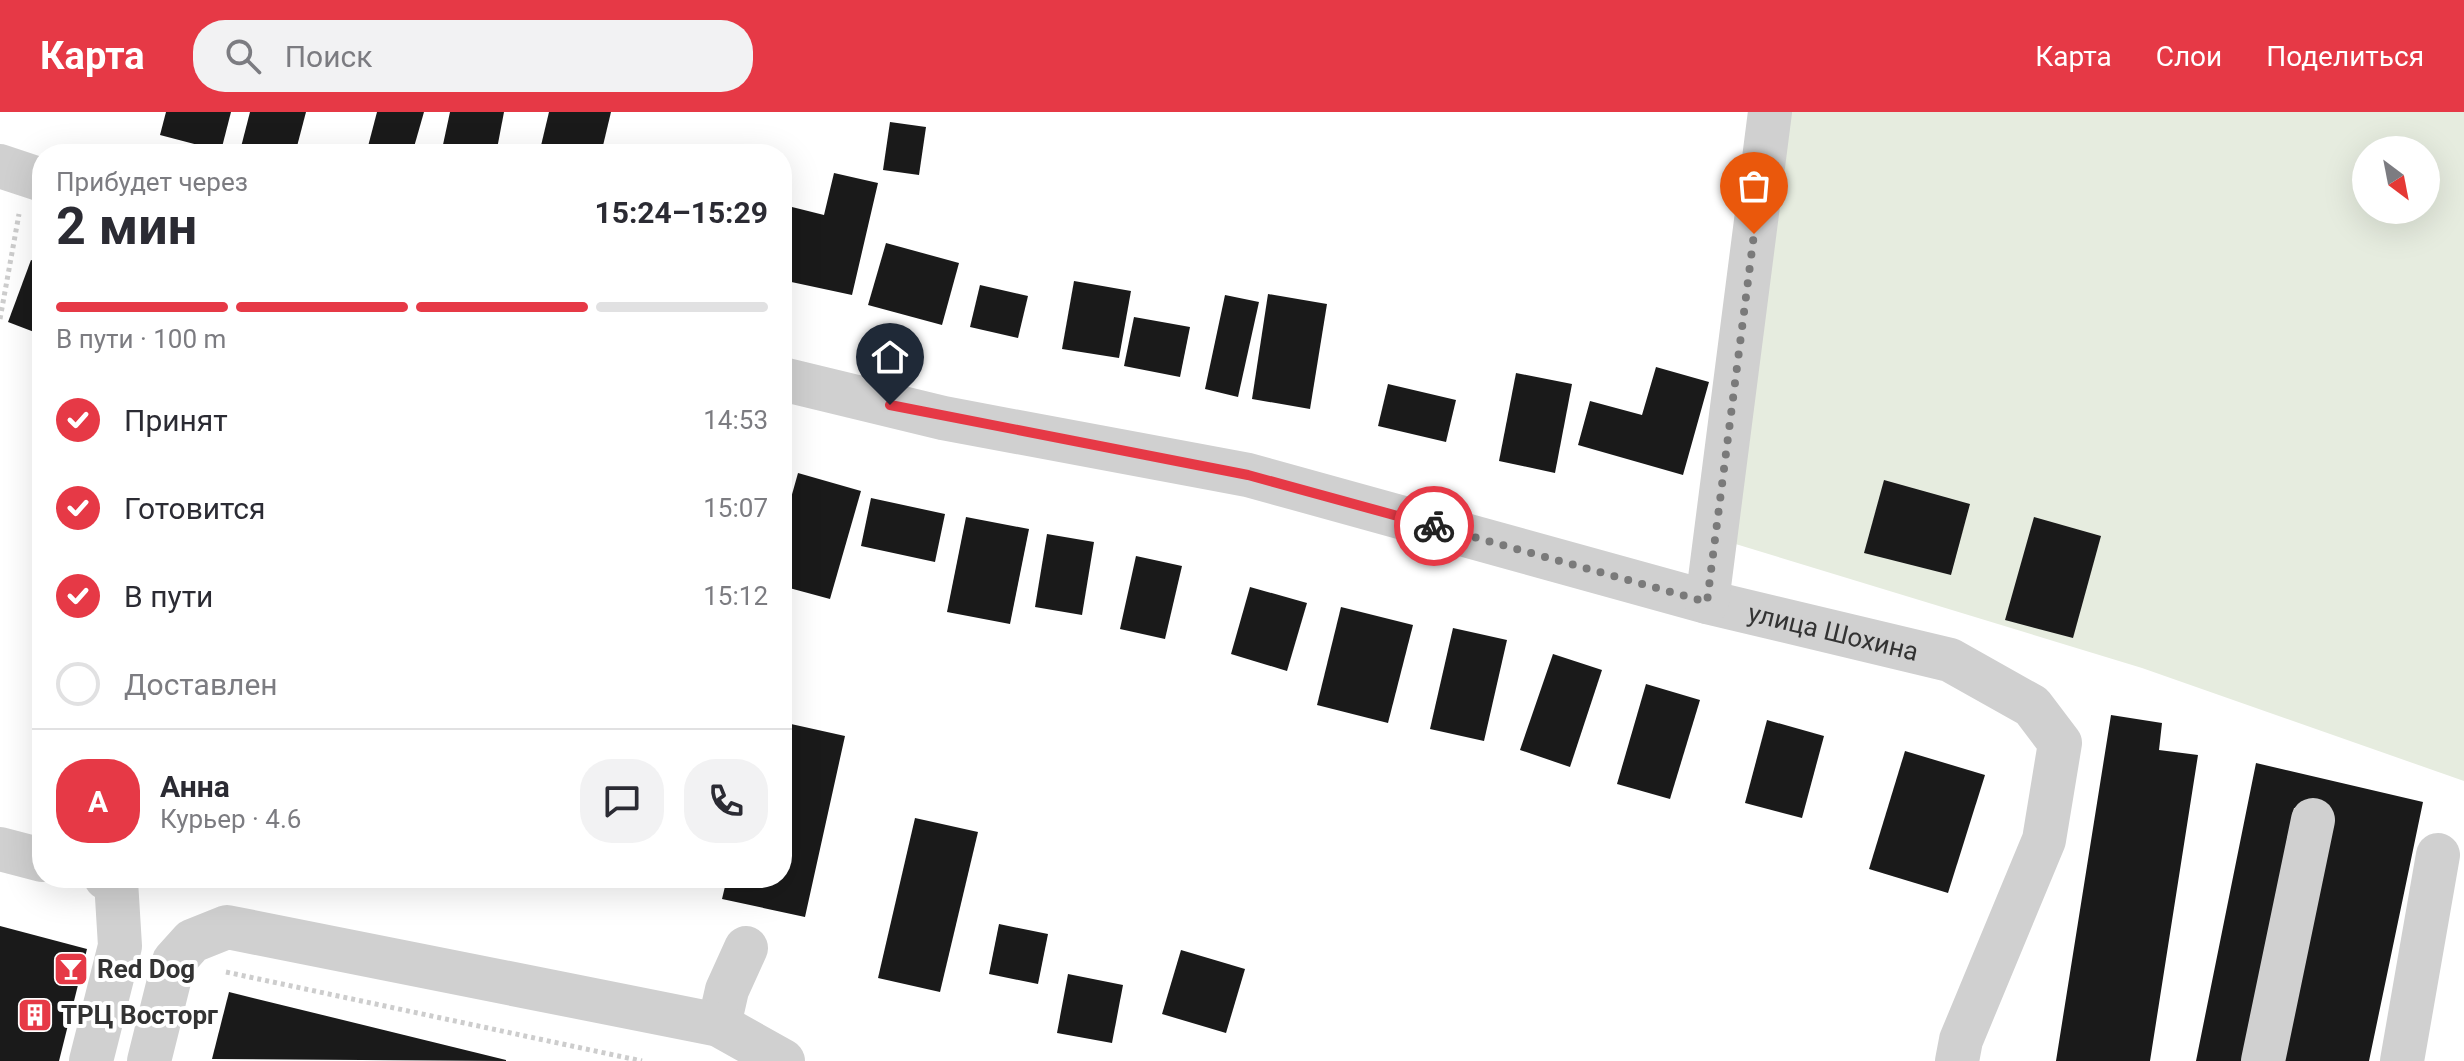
<!DOCTYPE html>
<html lang="ru">
<meta charset="utf-8">
<style>
:root{--surface:#fff;--page:#f2f2f3;--text:#2b2b33;--muted:#7c7c81;--line:#e1e1e2;--accent:#e63946}
body{margin:0;font-family:Roboto,sans-serif;background:var(--page);color:var(--text);height:100vh;display:flex;flex-direction:column;font-size:30px;white-space:nowrap}
*{box-sizing:border-box;margin:0}
p{font-size:26px;color:var(--muted)}
.icon{flex:none;width:44px;height:44px;fill:none;stroke:currentColor;stroke-width:2;stroke-linecap:round;stroke-linejoin:round}
.map{position:relative;flex:1;overflow:hidden}
.side{position:absolute;left:32px;top:32px;width:760px;height:744px;display:flex;flex-direction:column;background:var(--surface);border-radius:32px;box-shadow:0 8px 32px #0002}
.side>*{flex:none}
.needle{width:52px;rotate:148deg}
.fabs{position:absolute;left:2352px;top:24px;display:grid;gap:16px}
.fabs a{display:grid;place-items:center;width:88px;height:88px;border-radius:50%;background:var(--surface);box-shadow:0 8px 32px #0002;font-size:40px}
.pin{position:absolute;display:grid;place-items:center;width:68px;height:68px;color:#fff;margin:-82px -34px;border-radius:50% 50% 50% 0;rotate:-45deg;box-shadow:0 0 8px #0007}
.pin .icon{rotate:45deg}
.courier{position:absolute;display:grid;place-items:center;width:80px;height:80px;margin:-40px;border:6px solid #e63946;border-radius:50%;background:#fff;color:#222;box-shadow:0 2px 10px #0007}
.overview em{font-style:normal;font-weight:700}
.overview div{display:flex;flex-direction:column-reverse}
.overview{display:flex;align-items:center;justify-content:space-between;height:136px;padding:0 24px}
h1{font-size:52px;font-weight:700;line-height:60px}
.bar{display:grid;grid-template-columns:repeat(4,1fr);gap:12px 8px;align-content:center;height:96px;padding:0 24px}
.bar i{height:10px;border-radius:6px;background:var(--line)}
.bar .active{background:var(--accent)}
.bar p{grid-column:span 4}
.line{display:flex;align-items:center;gap:20px;padding:0 24px;border-top:2px solid var(--line)}
.line div{flex:1}
.round{display:grid;place-items:center;flex:none;width:84px;height:84px;border-radius:32px;background:var(--page)}
ol{padding:0 24px;list-style:none}
li{display:flex;align-items:center;gap:24px;height:88px}
li p{margin-inline-start:auto}
li .icon{padding:8px;border-radius:50%;background:var(--accent);color:#fff;stroke-width:4}
li:last-child{color:var(--muted)}
li i{width:44px;height:44px;border:4px solid var(--line);border-radius:50%}
header{display:flex;align-items:center;gap:48px;box-sizing:border-box;height:112px;padding:0 40px;background:var(--accent);color:#fff}
header strong{font-size:38px}
nav{display:flex;gap:44px;margin-inline-start:auto;font-size:28px}
.search{width:560px;height:72px;background:var(--page);display:flex;align-items:center;gap:20px;box-sizing:border-box;padding:0 28px;border-radius:32px;color:var(--muted);font-size:30px}
.map>svg:first-child{display:block}
.green{fill:#e6ecdf;fill-rule:evenodd}
.building{fill:#1a1a1a}
.lines{fill:none;stroke-linecap:round;stroke-linejoin:round}
.path{stroke:#cdcdcd;stroke-width:5;stroke-dasharray:4 4;stroke-linecap:butt}
.minor{stroke:#d0d0d0;stroke-width:44}
.done{stroke:#7a7a7a;stroke-width:8;stroke-dasharray:0 14.4}
.route{stroke:#e63946;stroke-width:10}
.labels{text-anchor:middle;stroke-width:8;stroke-linejoin:round;paint-order:stroke}
.street-label{font-size:26px;fill:#333;stroke:#fff}
.poi-label{font-size:26px;font-weight:bold;fill:#333;stroke:#fff;text-anchor:start}
</style>
<header>
<strong>Карта</strong>
<div class="search"><svg class="icon" aria-label="search" viewBox="0 0 24 24"><circle cx="10" cy="10" r="6"/><path d="M15 15l6 6"/></svg>Поиск</div>
<nav><a>Карта</a><a>Слои</a><a>Поделиться</a></nav>
</header>
<div class="map">
<svg width="2464" height="949" viewBox="0 0 2464 949">
<rect width="100%" height="100%" fill="#fff"/>
<path class="green" d="M1780 0H2464V669L2142 556 1729 430ZM2366 38H2426V98H2366Z"/>
<g class="building">
<path d="M166 0H231L221 39 160 23Z"/>
<path d="M250 0H306L295 42H266L241 35Z"/>
<path d="M377 0H424L412 42H366Z"/>
<path d="M450 0H504L496 42H441Z"/>
<path d="M549 0H611L601 42H539Z"/>
<path d="M890 10 926 15 919 63 883 58Z"/>
<path d="M834 61 878 71 852 183 782 168V141L792 95 824 103Z"/>
<path d="M886 131 959 151 942 213 868 193Z"/>
<path d="M31 148 42 152V223L8 210Z"/>
<path d="M1074 169 1131 179 1119 246 1062 237Z"/>
<path d="M980 173 1028 184 1018 226 970 215Z"/>
<path d="M1268 182 1327 192 1310 297 1252 287Z"/>
<path d="M1225 183 1259 190 1238 285 1205 277Z"/>
<path d="M1134 205 1190 215 1180 265 1124 254Z"/>
<path d="M1656 255 1709 270 1683 363 1578 333 1590 289 1642 303Z"/>
<path d="M1516 261 1572 272 1555 361 1499 349Z"/>
<path d="M1388 272 1456 288 1446 330 1378 314Z"/>
<path d="M798 361 861 379 830 487 782 474V418Z"/>
<path d="M1884 368 1970 392 1951 463 1864 441Z"/>
<path d="M871 386 945 402 935 450 861 434Z"/>
<path d="M966 405 1029 417 1010 512 947 500Z"/>
<path d="M2034 405 2101 424 2073 526 2005 508Z"/>
<path d="M1047 422 1094 430 1082 503 1035 495Z"/>
<path d="M1136 444 1182 454 1165 527 1120 517Z"/>
<path d="M1250 475 1307 491 1287 559 1231 542Z"/>
<path d="M1341 495 1413 513 1388 611 1317 593Z"/>
<path d="M1453 516 1507 528 1484 629 1430 617Z"/>
<path d="M1553 542 1602 558 1570 655 1520 638Z"/>
<path d="M1646 572 1700 588 1670 687 1617 672Z"/>
<path d="M2111 603 2162 611 2159 638 2198 643 2150 949H2056Z"/>
<path d="M1767 608 1824 624 1802 706 1745 691Z"/>
<path d="M782 610 845 624 805 805 722 787 727 766H782Z"/>
<path d="M1905 639 1985 663 1948 781 1869 757Z"/>
<path d="M2256 651 2423 690 2369 949H2284L2328 703 2294 696 2244 949H2196Z"/>
<path d="M915 706 978 720 940 880 878 866Z"/>
<path d="M999 812 1048 822 1038 872 989 862Z"/>
<path d="M0 814 87 837 59 949H0Z"/>
<path d="M1181 838 1245 857 1226 921 1162 902Z"/>
<path d="M1068 862 1123 873 1112 931 1057 921Z"/>
<path d="M229 880 506 948V949L212 947Z"/>
</g>
<g class="lines">
<g class="path">
<path d="M0 207 19 102"/>
<path d="M226 860 642 949"/>
</g>
<g class="minor">
<path d="M0 54 42 68"/>
<path id="s1" d="M782 267 943 306 1248 363 1707 490 1950 548 2032 594 2060 631 2044 728 1961 928 1957 949"/>
<path d="M1707 490 1770 0"/>
<path d="M0 737 42 748"/>
<path d="M719 913 727 878 746 836"/>
<path d="M91 949 120 834 116 769 106 766"/>
<path d="M149 949 174 849 192 829 227 815 719 913 783 949"/>
<path d="M2263 949 2313 708"/>
<path d="M2402 949 2438 743"/>
</g>
</g>
<g class="lines">
<path class="done" d="M1434 414 1707 490 1754 122"/>
<path class="route" d="M890 293 1248 363 1434 414"/>
</g>
<defs>
<g id="bar-square" transform="scale(1.8)"><rect x="-9" y="-9" width="18" height="18" rx="4" fill="#e63946" stroke="#fff"/><path d="M-6-5H6L.8 .8V4.5H3.5V6h-7V4.5H-.8V.8Z" fill="#fff"/></g>
<g id="building-square" transform="scale(1.8)"><rect x="-9" y="-9" width="18" height="18" rx="4" fill="#e63946" stroke="#fff"/><path d="M-4-6H4V6H1V3H-1V6H-4ZM-2.5-4.3h1.7v1.8h-1.7ZM.8-4.3h1.7v1.8H.8ZM-2.5-1h1.7V.8h-1.7ZM.8-1h1.7V.8H.8Z" fill="#fff"/></g>
</defs>
<g fill-rule="evenodd">
<use href="#bar-square" x="71" y="857"/>
<use href="#building-square" x="35" y="903"/>
</g>
<g class="labels">
<g class="street-label">
<text dy="9" stroke="none"><textPath href="#s1" startOffset="1082">улица Шохина</textPath></text>
</g>
<g class="poi-label">
<text x="97" y="866">Red Dog</text>
<text x="61" y="912">ТРЦ Восторг</text>
</g>
</g>
</svg>
<div class="fabs">
<a><svg class="needle" viewBox="-14 -14 28 28"><path d="M0-13l5 13h-10z" fill="#e53935"/><path d="M0 13l5-13h-10z" fill="#7c7c81"/></svg></a>
</div>
<div class="pin" style="left:1754px;top:122px;background:#ea580c"><svg class="icon" aria-label="bag" viewBox="0 0 24 24"><path d="M5 8h14l-1 12H6zM9 8a3 3 0 0 1 6 0"/></svg></div>
<div class="pin" style="left:890px;top:293px;background:#1f2937"><svg class="icon" aria-label="home" viewBox="0 0 24 24"><path d="M3 11l9-7 9 7M6 9v11h12V9"/></svg></div>
<div class="courier" style="left:1434px;top:414px"><svg class="icon" aria-label="bike" viewBox="0 0 24 24"><circle cx="6" cy="16" r="4"/><circle cx="18" cy="16" r="4"/><path d="M6 16l4-8h5l3 8M10 8l3 8H6M13 5h3"/></svg></div>
<section class="side">
<div class="overview"><div><h1>2 мин</h1><p>Прибудет через</p></div><em>15:24–15:29</em></div>
<div class="bar"><i class="active"></i><i class="active"></i><i class="active"></i><i></i><p>В пути · 100 m</p></div>
<ol>
<li><svg class="icon" aria-label="check" viewBox="0 0 24 24"><path d="M5 12l5 5 9-10"/></svg>Принят<p>14:53</p></li>
<li><svg class="icon" aria-label="check" viewBox="0 0 24 24"><path d="M5 12l5 5 9-10"/></svg>Готовится<p>15:07</p></li>
<li><svg class="icon" aria-label="check" viewBox="0 0 24 24"><path d="M5 12l5 5 9-10"/></svg>В пути<p>15:12</p></li>
<li><i></i>Доставлен</li>
</ol>
<div class="line" style="height:144px"><b class="round" style="background:var(--accent);color:#fff">А</b><div><b>Анна</b><p>Курьер · 4.6</p></div><a class="round"><svg class="icon" aria-label="chat" viewBox="0 0 24 24"><path d="M4 5h16v11H9l-5 4z"/></svg></a><a class="round"><svg class="icon" aria-label="phone" viewBox="0 0 24 24"><path d="M5 4h4l2 5-3 2q2 4 5 5l2-3 5 2v4C11 20 4 13 5 4z"/></svg></a></div>
</section>
</div>
